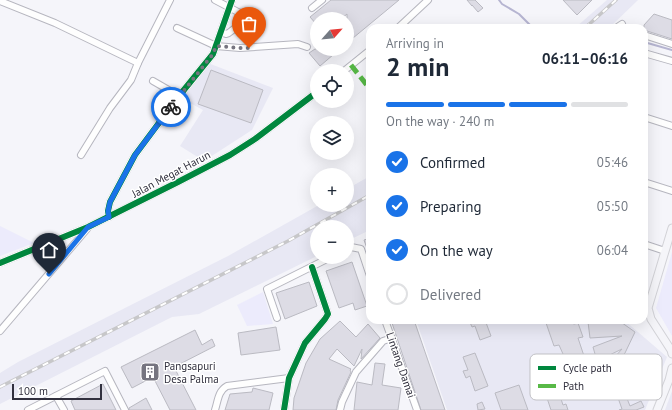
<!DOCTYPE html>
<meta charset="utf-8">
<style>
:root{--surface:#fff;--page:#f6f6f7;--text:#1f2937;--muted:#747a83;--line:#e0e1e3;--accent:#1a73e8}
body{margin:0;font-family:"PT Sans",sans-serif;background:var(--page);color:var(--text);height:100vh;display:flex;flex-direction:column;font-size:15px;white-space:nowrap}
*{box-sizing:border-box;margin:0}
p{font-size:13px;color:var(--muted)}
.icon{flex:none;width:22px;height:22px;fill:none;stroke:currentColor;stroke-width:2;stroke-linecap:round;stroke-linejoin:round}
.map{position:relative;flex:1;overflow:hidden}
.sheet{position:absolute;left:366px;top:24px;width:282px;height:300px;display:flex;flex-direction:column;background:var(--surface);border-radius:12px;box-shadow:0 4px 16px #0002}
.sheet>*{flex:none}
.needle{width:26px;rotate:63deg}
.fabs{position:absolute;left:310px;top:12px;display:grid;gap:8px}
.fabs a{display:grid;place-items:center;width:44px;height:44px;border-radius:50%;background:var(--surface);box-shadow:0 4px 16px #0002;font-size:20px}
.scale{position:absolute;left:12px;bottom:10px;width:90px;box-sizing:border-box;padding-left:4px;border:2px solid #31303e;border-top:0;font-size:11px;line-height:14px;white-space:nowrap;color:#31303e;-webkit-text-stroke:3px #fff;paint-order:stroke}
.pin{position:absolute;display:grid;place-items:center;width:34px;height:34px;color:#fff;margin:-41px -17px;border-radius:50% 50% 50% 0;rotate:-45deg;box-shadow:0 0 4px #0007}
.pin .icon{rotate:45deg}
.courier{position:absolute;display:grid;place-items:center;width:40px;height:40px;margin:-20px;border:3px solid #1a73e8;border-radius:50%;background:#fff;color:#222;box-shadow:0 1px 5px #0007}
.overview em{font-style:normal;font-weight:600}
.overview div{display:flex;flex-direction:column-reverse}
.overview{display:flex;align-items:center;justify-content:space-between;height:68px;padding:0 20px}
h1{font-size:26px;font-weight:600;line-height:30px}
.bar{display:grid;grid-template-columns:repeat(4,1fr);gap:6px 4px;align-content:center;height:48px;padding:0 20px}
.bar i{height:5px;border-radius:3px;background:var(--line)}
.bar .active{background:var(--accent)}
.bar p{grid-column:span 4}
ol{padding:0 20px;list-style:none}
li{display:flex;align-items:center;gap:12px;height:44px}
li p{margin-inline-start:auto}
li .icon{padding:4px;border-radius:50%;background:var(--accent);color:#fff;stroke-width:4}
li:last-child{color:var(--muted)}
li i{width:22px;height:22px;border:2px solid var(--line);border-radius:50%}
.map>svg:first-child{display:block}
.built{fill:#e8e8f4}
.green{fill:#ecebfc}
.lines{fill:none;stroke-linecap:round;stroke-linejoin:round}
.stream{stroke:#b6b5d1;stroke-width:2}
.building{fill:#dddce5;stroke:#babac2}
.minor-casing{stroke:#b6b6bf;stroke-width:8}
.major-casing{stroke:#d2d2d7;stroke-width:9}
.minor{stroke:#fefefe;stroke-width:6}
.major{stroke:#f5f5f9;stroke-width:7}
.rail-casing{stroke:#c7c7c9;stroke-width:3.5}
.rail{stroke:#fff;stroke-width:2;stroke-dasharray:6;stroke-linecap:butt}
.quiet{stroke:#58b947;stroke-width:5;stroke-dasharray:10 5;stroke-linecap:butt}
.cycleway-casing{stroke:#fff;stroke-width:8}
.cycleway{stroke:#00873e;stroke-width:6}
.done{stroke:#767580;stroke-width:4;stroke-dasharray:0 7.2}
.route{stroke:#1a73e8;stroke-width:5}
.labels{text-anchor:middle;stroke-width:3;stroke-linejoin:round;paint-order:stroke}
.street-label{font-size:11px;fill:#31303e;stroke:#fff}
.poi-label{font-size:11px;fill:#31303e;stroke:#fff;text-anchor:start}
.key{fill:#fff;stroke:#c1c1c5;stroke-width:1}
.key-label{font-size:11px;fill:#31303e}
</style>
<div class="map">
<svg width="672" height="410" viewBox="0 0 672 410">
<rect width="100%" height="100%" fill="#f5f5fa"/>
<g class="built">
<path d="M607 0H638L609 28H575Z"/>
<path d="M208 63 273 88 252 130 204 161 180 146 203 110 181 98Z"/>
<path d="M370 176V230L347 241V227H317V256L199 314 172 317 0 404V373L18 362 228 256 319 205H347V189Z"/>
<path d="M416 320H624L667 357 645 410H447Z"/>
<path d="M672 391V410H665Z"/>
</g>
<g class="green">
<path d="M0 226 34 243 0 256Z"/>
<path d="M672 252V336L656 308Z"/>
<path d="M263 292 273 324 247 326 237 305Z"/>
</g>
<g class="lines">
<g class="stream">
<path d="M499 0 502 4 519 14 533 28"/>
<path d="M644 42 672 50"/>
</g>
</g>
<g class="building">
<path d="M331 0H399L347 43V14L341 19H317V25L310 17Z"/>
<path d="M467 0H475L483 8 478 12 472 5V6Z"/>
<path d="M563 0H592L577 15Z"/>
<path d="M654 14 672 20V39L644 30V25Z"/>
<path d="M315 49H340L320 66 309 53Z"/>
<path d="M211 70 263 90 251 123 198 104Z"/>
<path d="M370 238V254H369L364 240Z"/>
<path d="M352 262 367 306 355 310 353 303 339 308 326 271Z"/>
<path d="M309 282 317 306 285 319 276 293Z"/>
<path d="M391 320H414L445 410H421Z"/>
<path d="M469 320H485L491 336 480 340 475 326 472 327Z"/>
<path d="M545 320H566L574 324 578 323 583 337 578 338 586 362 590 360 593 369 588 371 592 387 576 392 564 360 553 364 551 358 563 354 559 345 554 346Z"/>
<path d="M609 320H618L635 332 625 353 609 371 605 368 622 349 597 361 593 347 622 336 590 338 588 322Z"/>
<path d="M340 321 356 337 368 324 380 338 361 359 362 349 354 366 337 349 329 359 351 369 350 370 351 372 338 400 336 410H293L294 398 306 363 320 339Z"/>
<path d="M276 327 280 350 241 355 238 333Z"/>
<path d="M195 330 202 345 212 339 215 346 174 367 196 410H170L153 377 132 388 121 367Z"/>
<path d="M475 353 488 386 475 391 470 376 466 378 463 371 468 370 463 357Z"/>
<path d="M642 356 647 370 658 364 661 370 650 376 653 385 626 396 630 406 641 401 644 407 636 410H619L622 409 617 395 624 392 620 381 625 379 627 383 636 380 634 376 642 373 636 358Z"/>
<path d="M375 363 385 364 382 385 401 388 398 410H354L357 382 372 385Z"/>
<path d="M103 384 116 410H75L71 401Z"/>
<path d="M519 385 528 410H501L495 393Z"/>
<path d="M253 388 273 393 269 410H225L230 394 252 392Z"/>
<path d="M558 390 563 405 566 404 568 410H551L546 395Z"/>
<path d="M146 398 152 410H129V408Z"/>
<path d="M482 402 485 409 478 410 477 404Z"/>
</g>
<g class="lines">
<g class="minor-casing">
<g id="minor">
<path d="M215 0 238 12 255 17"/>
<path d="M0 1 55 23 138 63"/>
<path d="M312 8 322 0"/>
<path d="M177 28 216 46 240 48 298 44 307 47"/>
<path d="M398 28 428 0"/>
<path d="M616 28 622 24"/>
<path d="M221 32 226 34C231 33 232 29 236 28L249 32"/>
<path d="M644 35 672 44"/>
<path d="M644 53 672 61"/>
<path d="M344 71 370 50"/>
<path d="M153 81 179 96"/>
<path d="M644 117 672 126"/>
<path d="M81 155 110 108 131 80 138 63 170 0"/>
<path d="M644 182 672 191"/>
<path d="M109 217 108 211 110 202 135 155 179 96 213 54 232 0"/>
<path d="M644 244 665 251"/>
<path d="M347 249 351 247 361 249 370 276"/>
<path d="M0 263 88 227 178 182 230 155 255 139 317 92"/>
<path d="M277 318 267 289 331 257"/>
<path d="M385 320 417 410"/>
<path d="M0 331 87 229"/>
<path d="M56 396 64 410"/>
<path d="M28 410 105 371 125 410"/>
<path d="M215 410C218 401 218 391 227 386L289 378"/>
<path d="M284 410 289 378 305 343 325 319 328 314 312 267"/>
<path d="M340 410 342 402 356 372 383 341 392 338"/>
</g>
</g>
<g class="major-casing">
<g id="major">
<path d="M672 228 648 308 651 319 671 350 672 354"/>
<path d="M657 410 669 380 672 368"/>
</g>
</g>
<use href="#minor" class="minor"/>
<use href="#major" class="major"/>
<g class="rail-casing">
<g id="rail">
<path d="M585 28 616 0"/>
<path d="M0 387 288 241 370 195"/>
</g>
</g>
<use href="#rail" class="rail"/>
<path class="quiet" d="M351 65 370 89"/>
<g class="cycleway-casing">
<g id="cycleway">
<path d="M109 217 108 211 110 202 135 155 179 96 213 54 232 0"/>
<path d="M0 263 88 227 178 182 230 155 255 139 317 92"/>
<path d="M284 410 289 378 305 343 325 319 328 314 312 267"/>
</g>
</g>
<use href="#cycleway" class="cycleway"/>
</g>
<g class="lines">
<path class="done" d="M171 107 213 54 216 46 240 48H249"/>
<path class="route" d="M49 274 88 227 109 217 108 211 110 202 135 155 171 107"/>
</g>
<defs>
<g id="building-square" transform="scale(1)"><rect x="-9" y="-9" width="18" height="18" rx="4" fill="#767580" stroke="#fff"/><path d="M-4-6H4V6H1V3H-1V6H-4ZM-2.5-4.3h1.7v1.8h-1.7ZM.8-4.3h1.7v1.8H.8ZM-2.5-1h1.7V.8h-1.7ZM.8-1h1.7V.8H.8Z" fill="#fff"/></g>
</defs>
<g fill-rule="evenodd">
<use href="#building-square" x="150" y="372"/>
</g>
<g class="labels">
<g class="street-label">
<text transform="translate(171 174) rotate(-28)" y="4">Jalan Megat Harun</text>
<text transform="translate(401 365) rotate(71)" y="4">Lintang Damai</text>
</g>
<g class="poi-label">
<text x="164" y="370">Pangsapuri<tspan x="164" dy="13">Desa Palma</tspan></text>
</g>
</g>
<rect x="530" y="354" width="132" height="46" rx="6" class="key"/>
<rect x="538" y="366" width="18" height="4" fill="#00873e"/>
<rect x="538" y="384" width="18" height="4" fill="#58b947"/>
<g class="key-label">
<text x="563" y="372">Cycle path</text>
<text x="563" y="390">Path</text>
</g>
</svg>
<div class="fabs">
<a><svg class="needle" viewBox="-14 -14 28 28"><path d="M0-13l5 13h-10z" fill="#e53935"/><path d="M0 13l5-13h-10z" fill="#747a83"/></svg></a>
<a><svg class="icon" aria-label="locate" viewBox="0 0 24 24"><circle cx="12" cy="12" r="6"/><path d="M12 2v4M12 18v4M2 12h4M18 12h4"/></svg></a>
<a><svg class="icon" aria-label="layers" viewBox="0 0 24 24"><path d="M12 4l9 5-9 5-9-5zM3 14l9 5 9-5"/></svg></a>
<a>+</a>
<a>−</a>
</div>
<div class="scale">100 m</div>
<div class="pin" style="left:249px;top:48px;background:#ea580c"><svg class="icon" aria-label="bag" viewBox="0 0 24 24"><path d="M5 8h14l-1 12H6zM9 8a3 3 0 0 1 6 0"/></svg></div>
<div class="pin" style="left:49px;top:274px;background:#1f2937"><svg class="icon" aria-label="home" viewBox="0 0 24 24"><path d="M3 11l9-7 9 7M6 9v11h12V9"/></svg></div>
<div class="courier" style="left:171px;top:107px"><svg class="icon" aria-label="bike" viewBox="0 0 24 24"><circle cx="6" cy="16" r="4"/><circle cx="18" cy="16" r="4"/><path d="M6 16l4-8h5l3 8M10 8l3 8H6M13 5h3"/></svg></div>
<section class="sheet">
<div class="overview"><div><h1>2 min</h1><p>Arriving in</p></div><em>06:11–06:16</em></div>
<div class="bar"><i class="active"></i><i class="active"></i><i class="active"></i><i></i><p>On the way · 240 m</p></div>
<ol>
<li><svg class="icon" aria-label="check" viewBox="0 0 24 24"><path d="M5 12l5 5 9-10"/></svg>Confirmed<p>05:46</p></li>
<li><svg class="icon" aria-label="check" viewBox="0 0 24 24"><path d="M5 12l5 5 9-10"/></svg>Preparing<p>05:50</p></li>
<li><svg class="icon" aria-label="check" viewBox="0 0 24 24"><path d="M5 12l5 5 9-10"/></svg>On the way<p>06:04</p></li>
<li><i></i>Delivered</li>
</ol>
</section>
</div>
